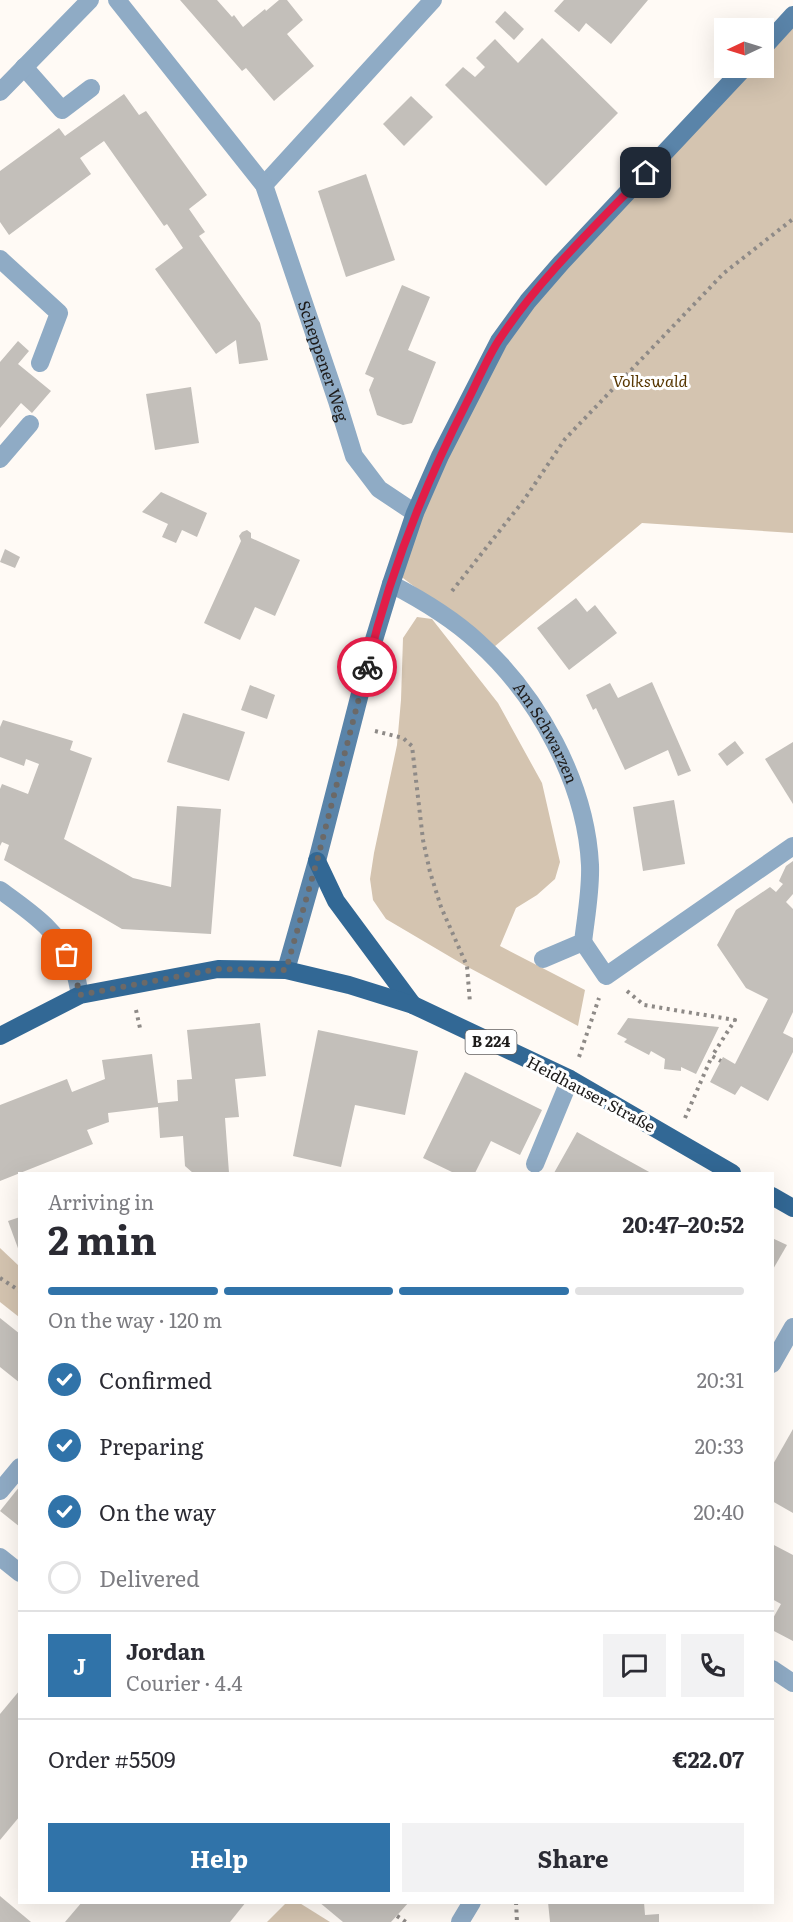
<!DOCTYPE html>
<meta charset="utf-8">
<style>
:root{--surface:#fff;--page:#f2f2f3;--text:#2b2b33;--muted:#7c7c81;--line:#e1e1e2;--accent:#3073a9}
body{margin:0;font-family:Literata,serif;background:var(--page);color:var(--text);height:100vh;display:flex;flex-direction:column;font-size:22px;white-space:nowrap}
*{box-sizing:border-box;margin:0}
p{font-size:20px;color:var(--muted)}
.icon{flex:none;width:33px;height:33px;fill:none;stroke:currentColor;stroke-width:2;stroke-linecap:round;stroke-linejoin:round}
.map{position:relative;flex:1;overflow:hidden}
.panel{position:absolute;left:18px;top:1172px;width:756px;height:732px;display:flex;flex-direction:column;background:var(--surface);border-radius:0px;box-shadow:0 6px 24px #0002}
.panel>*{flex:none}
.needle{width:39px;rotate:266deg}
.buttons{position:absolute;left:714px;top:18px;display:grid;gap:12px}
.buttons a{display:grid;place-items:center;width:60px;height:60px;border-radius:0px;background:var(--surface);box-shadow:0 6px 24px #0002;font-size:30px}
.pin{position:absolute;display:grid;place-items:center;width:51px;height:51px;color:#fff;margin:-26px;border-radius:12px;box-shadow:0 3px 9px #0006}
.courier{position:absolute;display:grid;place-items:center;width:60px;height:60px;margin:-30px;border:4px solid #e11d48;border-radius:50%;background:#fff;color:#222;box-shadow:0 2px 8px #0007}
.summary em{font-style:normal;font-weight:700}
.summary div{display:flex;flex-direction:column-reverse}
.summary{display:flex;align-items:center;justify-content:space-between;height:102px;padding:0 30px}
h1{font-size:39px;font-weight:700;line-height:45px}
.bar{display:grid;grid-template-columns:repeat(4,1fr);gap:9px 6px;align-content:center;height:72px;padding:0 30px}
.bar i{height:8px;border-radius:4px;background:var(--line)}
.bar .active{background:var(--accent)}
.bar p{grid-column:span 4}
.line{display:flex;align-items:center;gap:15px;padding:0 30px;border-top:2px solid var(--line)}
.line div{flex:1}
.round{display:grid;place-items:center;flex:none;width:63px;height:63px;border-radius:0px;background:var(--page)}
ol{padding:0 30px;list-style:none}
li{display:flex;align-items:center;gap:18px;height:66px}
li p{margin-inline-start:auto}
li .icon{padding:6px;border-radius:50%;background:var(--accent);color:#fff;stroke-width:4}
li:last-child{color:var(--muted)}
li i{width:33px;height:33px;border:3px solid var(--line);border-radius:50%}
.primary-button{display:flex;gap:12px;margin-top:auto;padding:12px 30px}
.primary-button a{flex:1;height:69px;border-radius:0px;background:var(--accent);color:#fff;font-size:24px;font-weight:700;line-height:69px;text-align:center}
.primary-button a+a{background:var(--page);color:var(--text)}
.map>svg:first-child{display:block}
.green{fill:#d4c4b0}
.building{fill:#c3bfba}
.lines{fill:none;stroke-linecap:round;stroke-linejoin:round}
.path{stroke:#8e8a87;stroke-width:4;stroke-dasharray:3 4.5;stroke-linecap:butt}
.lane{stroke:#8fabc5;stroke-width:18}
.street{stroke:#8fabc5;stroke-width:18}
.secondary{stroke:#5a84a9;stroke-width:18}
.primary{stroke:#326895;stroke-width:18}
.done{stroke:#6c6967;stroke-width:6;stroke-dasharray:0 10.8}
.route{stroke:#e11d48;stroke-width:8}
.labels{text-anchor:middle;stroke-width:6;stroke-linejoin:round;paint-order:stroke}
.shield{fill:#fff;stroke:#615f5f;stroke-width:1.5}
.shield-label{font-size:15px;font-weight:bold;fill:#1d1b1a}
.street-label{font-size:16px;fill:#1d1b1a;stroke:#fff}
.park-label{font-size:16px;font-style:italic;fill:#583702;stroke:#fff}
</style>
<div class="map">
<svg width="793" height="1922" viewBox="0 0 793 1922">
<rect width="100%" height="100%" fill="#fffaf5"/>
<g class="green">
<path d="M793 18V533L642 523 494 647 395 572 501 342 747 68H764V49Z"/>
<path d="M417 617 432 619 498 703 542 783 560 862 555 879 537 895 516 908 500 946 585 990 578 1026 464 965 386 919 373 900 370 879 374 853 397 745 401 700 403 638Z"/>
<path d="M0 1248 19 1266V1317L0 1302Z"/>
<path d="M287 1902H298L330 1922H267Z"/>
</g>
<g class="building">
<path d="M180 0H217L232 17 234 15 243 27 265 9 266 11 279 0H287L303 20 287 34 314 66 274 101 246 68 242 71Z"/>
<path d="M564 0H648L611 44 586 23 579 32 554 11Z"/>
<path d="M505 11 524 29 514 40 495 22Z"/>
<path d="M542 38 618 113 546 186 445 85 463 67 475 77 485 67 476 58 495 39 518 63Z"/>
<path d="M124 94 139 115 146 111 207 195 189 209 205 232 199 236 260 323 268 360 239 364 236 340 216 354 155 269 183 248 167 224 164 226 104 141 80 158 91 174 9 235 0 222V171L59 128 65 136Z"/>
<path d="M411 96 433 117 404 146 383 124Z"/>
<path d="M366 174 395 260 346 277 318 191Z"/>
<path d="M402 285 430 297 408 350 436 362 412 423 403 425 377 415 369 390 374 378 365 374Z"/>
<path d="M18 341 29 351 18 364 51 391 32 413 21 403 0 428V362Z"/>
<path d="M191 387 199 443 155 450 146 394Z"/>
<path d="M161 492 207 513 197 537 182 530 176 543 162 537 168 524 142 512Z"/>
<path d="M247 530 251 533V538L300 560 275 616 255 607 240 640 204 623 241 541 239 536 242 532Z"/>
<path d="M5 549 20 557 15 568 0 562Z"/>
<path d="M576 598 587 612 595 605 617 633 569 670 537 628Z"/>
<path d="M652 682 691 771 678 776 668 750 625 770 596 708 593 710 586 695 610 683 618 698Z"/>
<path d="M250 685 275 695 267 719 241 710Z"/>
<path d="M183 713 245 732 229 781 167 762Z"/>
<path d="M3 720 73 741 70 750 92 758 64 839 133 878 171 887 177 806 221 809 211 934 122 929 4 860 9 845 2 842 0 846V789L2 784 28 794 39 764 26 759 24 766 0 757V727Z"/>
<path d="M735 741 744 753 727 766 718 754Z"/>
<path d="M793 742V804L765 759Z"/>
<path d="M674 800 685 864 643 871 633 807Z"/>
<path d="M793 861V894L786 902 793 909V1012L783 1033 793 1038V1052L768 1101 741 1086 735 1095 710 1082 723 1057 735 1064 768 999 746 988 717 945 736 910 770 887 776 892 783 884 779 881 786 866Z"/>
<path d="M628 1018 719 1027 696 1074 681 1067V1071L664 1069 665 1059 651 1051 649 1055 624 1042 627 1039 617 1034Z"/>
<path d="M260 1023 266 1076 235 1079 239 1117 225 1118 229 1173H193L185 1166 183 1136 160 1138 158 1107 108 1113 109 1122 87 1130 93 1144 0 1181V1105L67 1079 72 1092 105 1079 102 1060 152 1054 158 1103 178 1101 177 1080 192 1079 187 1030Z"/>
<path d="M318 1030 418 1051 405 1115 355 1105 341 1167 293 1156Z"/>
<path d="M465 1072 542 1110 520 1155 491 1141 475 1173H454L423 1158Z"/>
<path d="M577 1132 602 1146 651 1173H554Z"/>
<path d="M20 1217V1251H19L8 1221Z"/>
<path d="M772 1238 787 1245 772 1271Z"/>
<path d="M0 1318 20 1334V1383L0 1367Z"/>
<path d="M793 1429V1513L772 1501V1466Z"/>
<path d="M20 1486V1527L0 1511Z"/>
<path d="M772 1544 793 1555V1641L772 1630V1620L781 1604 772 1599Z"/>
<path d="M20 1690V1816L0 1840V1714Z"/>
<path d="M0 1896 31 1922H0Z"/>
<path d="M82 1902H246L230 1922H65Z"/>
<path d="M319 1902H409L391 1922H343Z"/>
<path d="M548 1902H644L645 1915 659 1914V1922H550Z"/>
</g>
<g class="lines">
<g class="path">
<path d="M452 591 524 500 565 439 724 273 793 219"/>
<path d="M375 731 403 738 412 746 423 840 430 872 441 907 467 966 470 1003"/>
<path d="M627 991 644 1005 735 1020 712 1056 721 1061"/>
<path d="M136 1010 140 1028"/>
<path d="M579 1057 599 998"/>
<path d="M685 1118 712 1056"/>
<path d="M0 1278 20 1291"/>
<path d="M516 1902 517 1922"/>
<path d="M397 1916 406 1922"/>
</g>
<g class="lane">
<path d="M24 67 62 110 91 88"/>
<path d="M264 185 433 0"/>
<path d="M0 259 59 313 40 363"/>
<path d="M0 459 30 424"/>
<path d="M583 942 606 976 793 846"/>
<path d="M535 1164 570 1079"/>
<path d="M0 1491 20 1467"/>
<path d="M772 1669 793 1683"/>
</g>
<g class="street">
<path id="s1" d="M117 0 264 185 337 401 354 456 379 489 415 513"/>
<path d="M0 92 90 0"/>
<path id="s2" d="M391 584C422 600 452 618 478 642 538 696 586 783 590 865 591 890 586 916 583 942L543 959"/>
<path d="M0 890C29 911 61 932 73 967 77 976 78 986 80 995"/>
<path d="M772 1364 793 1327"/>
<path d="M0 1557 20 1573"/>
<path d="M460 1922 472 1902"/>
</g>
<g class="secondary">
<path d="M764 47 793 15"/>
<path d="M286 970 317 861 373 643 391 584 415 513 440 456 499 341 528 301 561 263 744 68"/>
</g>
<g class="primary">
<path d="M317 861 336 901 413 1005"/>
<path d="M0 1036 80 995 218 969 286 970 349 985 413 1005 570 1079 732 1173"/>
<path d="M772 1196 793 1208"/>
</g>
</g>
<g class="lines">
<path class="done" d="M67 955 73 967 80 995 218 969 286 970 317 861 367 667"/>
<path class="route" d="M367 667C389 576 423 488 466 404 477 383 486 360 499 340 540 278 595 226 646 173"/>
</g>
<g class="labels">
<rect class="shield" x="465.5" y="1030" width="51" height="24" rx="4.5"/>
<g class="shield-label">
<text x="491" y="1047">B 224</text>
</g>
<g class="street-label">
<text dy="6" stroke="none"><textPath href="#s1" startOffset="422">Scheppener Weg</textPath></text>
<text dy="6" stroke="none"><textPath href="#s2" startOffset="219">Am Schwarzen</textPath></text>
<text transform="translate(591 1094) rotate(28)" y="6">Heidhauser Straße</text>
</g>
<g class="park-label">
<text x="650" y="387">Volkswald</text>
</g>
</g>
</svg>
<div class="buttons">
<a><svg class="needle" viewBox="-14 -14 28 28"><path d="M0-13l5 13h-10z" fill="#e53935"/><path d="M0 13l5-13h-10z" fill="#7c7c81"/></svg></a>
</div>
<div class="pin" style="left:67px;top:955px;background:#ea580c"><svg class="icon" aria-label="bag" viewBox="0 0 24 24"><path d="M5 8h14l-1 12H6zM9 8a3 3 0 0 1 6 0"/></svg></div>
<div class="pin" style="left:646px;top:173px;background:#1f2937"><svg class="icon" aria-label="home" viewBox="0 0 24 24"><path d="M3 11l9-7 9 7M6 9v11h12V9"/></svg></div>
<div class="courier" style="left:367px;top:667px"><svg class="icon" aria-label="bike" viewBox="0 0 24 24"><circle cx="6" cy="16" r="4"/><circle cx="18" cy="16" r="4"/><path d="M6 16l4-8h5l3 8M10 8l3 8H6M13 5h3"/></svg></div>
<section class="panel">
<div class="summary"><div><h1>2 min</h1><p>Arriving in</p></div><em>20:47–20:52</em></div>
<div class="bar"><i class="active"></i><i class="active"></i><i class="active"></i><i></i><p>On the way · 120 m</p></div>
<ol>
<li><svg class="icon" aria-label="check" viewBox="0 0 24 24"><path d="M5 12l5 5 9-10"/></svg>Confirmed<p>20:31</p></li>
<li><svg class="icon" aria-label="check" viewBox="0 0 24 24"><path d="M5 12l5 5 9-10"/></svg>Preparing<p>20:33</p></li>
<li><svg class="icon" aria-label="check" viewBox="0 0 24 24"><path d="M5 12l5 5 9-10"/></svg>On the way<p>20:40</p></li>
<li><i></i>Delivered</li>
</ol>
<div class="line" style="height:108px"><b class="round" style="background:var(--accent);color:#fff">J</b><div><b>Jordan</b><p>Courier · 4.4</p></div><a class="round"><svg class="icon" aria-label="chat" viewBox="0 0 24 24"><path d="M4 5h16v11H9l-5 4z"/></svg></a><a class="round"><svg class="icon" aria-label="phone" viewBox="0 0 24 24"><path d="M5 4h4l2 5-3 2q2 4 5 5l2-3 5 2v4C11 20 4 13 5 4z"/></svg></a></div>
<div class="line" style="height:78px"><div>Order #5509</div><b>€22.07</b></div>
<div class="primary-button"><a>Help</a><a>Share</a></div>
</section>
</div>
